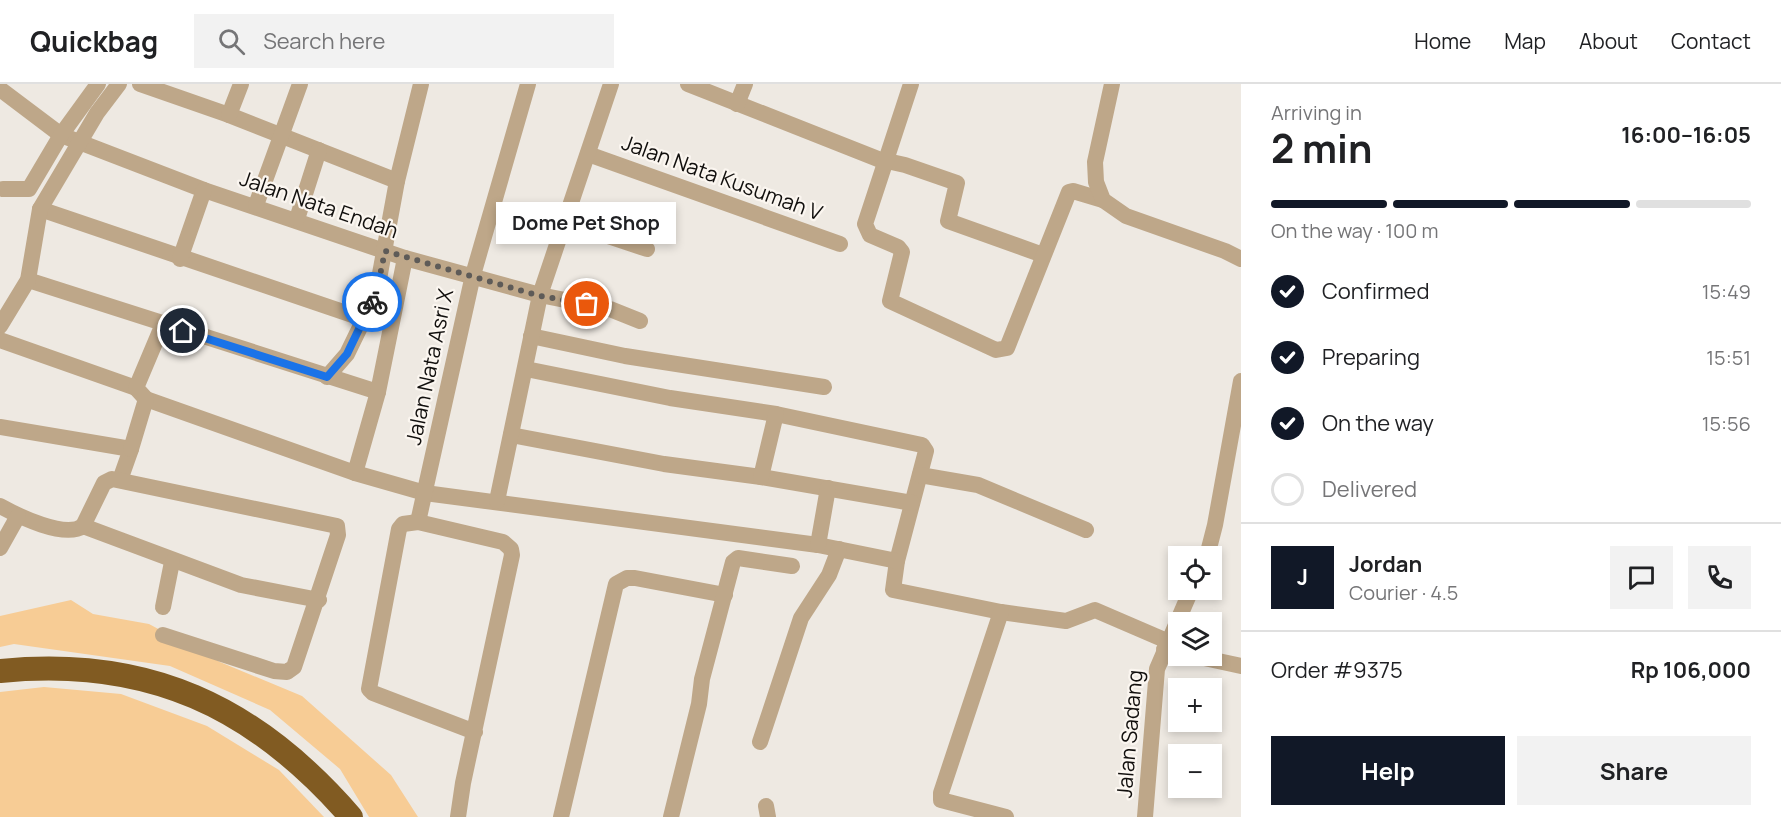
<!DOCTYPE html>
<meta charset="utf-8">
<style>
:root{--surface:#fff;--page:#f2f2f2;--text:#202124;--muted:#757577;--line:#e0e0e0;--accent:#111827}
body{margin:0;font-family:Manrope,sans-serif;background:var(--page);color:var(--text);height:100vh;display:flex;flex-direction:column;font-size:22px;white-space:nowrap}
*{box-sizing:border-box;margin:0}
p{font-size:20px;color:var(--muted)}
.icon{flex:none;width:33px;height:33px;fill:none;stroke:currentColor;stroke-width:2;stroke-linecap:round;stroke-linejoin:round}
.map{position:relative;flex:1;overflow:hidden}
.drawer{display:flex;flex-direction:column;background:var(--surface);width:540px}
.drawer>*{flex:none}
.controls{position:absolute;left:1168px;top:462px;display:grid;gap:12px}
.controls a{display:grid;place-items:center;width:54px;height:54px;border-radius:0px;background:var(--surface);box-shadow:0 3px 9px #0003;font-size:30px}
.pin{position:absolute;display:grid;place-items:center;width:51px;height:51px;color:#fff;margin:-26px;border:3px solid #fff;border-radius:50%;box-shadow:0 2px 6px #0007}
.courier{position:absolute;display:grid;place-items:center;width:60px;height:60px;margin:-30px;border:4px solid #1a73e8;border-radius:50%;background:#fff;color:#222;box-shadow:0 2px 8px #0007}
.bubble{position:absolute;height:42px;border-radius:0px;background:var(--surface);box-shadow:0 3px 9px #0003;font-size:20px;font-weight:700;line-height:42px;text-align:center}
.overview em{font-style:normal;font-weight:700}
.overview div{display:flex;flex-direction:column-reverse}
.overview{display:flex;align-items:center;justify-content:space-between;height:102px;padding:0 30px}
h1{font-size:39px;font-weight:700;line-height:45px}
.bar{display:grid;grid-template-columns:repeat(4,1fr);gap:9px 6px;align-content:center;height:72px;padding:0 30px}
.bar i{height:8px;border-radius:4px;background:var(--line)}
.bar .current{background:var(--accent)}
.bar p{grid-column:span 4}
.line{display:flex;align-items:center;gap:15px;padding:0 30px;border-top:2px solid var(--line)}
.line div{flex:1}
.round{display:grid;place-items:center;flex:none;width:63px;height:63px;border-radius:0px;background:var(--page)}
ol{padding:0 30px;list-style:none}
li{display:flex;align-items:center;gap:18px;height:66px}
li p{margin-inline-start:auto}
li .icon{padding:6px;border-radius:50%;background:var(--accent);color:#fff;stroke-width:4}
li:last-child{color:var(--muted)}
li i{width:33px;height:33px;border:3px solid var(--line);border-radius:50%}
.cta{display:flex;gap:12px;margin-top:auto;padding:12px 30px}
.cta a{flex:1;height:69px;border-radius:0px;background:var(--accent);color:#fff;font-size:24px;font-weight:700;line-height:69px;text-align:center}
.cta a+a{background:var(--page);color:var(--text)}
header{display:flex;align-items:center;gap:36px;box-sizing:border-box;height:84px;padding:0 30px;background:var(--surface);border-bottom:2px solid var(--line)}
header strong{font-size:28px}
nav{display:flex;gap:33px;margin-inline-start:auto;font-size:21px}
.search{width:420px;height:54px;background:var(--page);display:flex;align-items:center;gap:15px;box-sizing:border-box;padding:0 21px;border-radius:0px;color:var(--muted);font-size:22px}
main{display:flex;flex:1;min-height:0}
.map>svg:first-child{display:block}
.green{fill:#f7cc95}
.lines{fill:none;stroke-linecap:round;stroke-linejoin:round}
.minor{stroke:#bea789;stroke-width:16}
.highway{stroke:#815b22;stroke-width:24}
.done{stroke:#5e5b58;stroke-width:6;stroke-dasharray:0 10.8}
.route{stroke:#1a73e8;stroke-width:8}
.labels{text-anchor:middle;stroke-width:4.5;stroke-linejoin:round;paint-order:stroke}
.street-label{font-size:21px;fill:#110f0d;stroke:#fbf6f0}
</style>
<header>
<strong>Quickbag</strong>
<div class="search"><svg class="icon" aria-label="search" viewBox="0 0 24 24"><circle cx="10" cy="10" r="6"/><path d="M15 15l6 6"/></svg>Search here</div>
<nav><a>Home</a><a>Map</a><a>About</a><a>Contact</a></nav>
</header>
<main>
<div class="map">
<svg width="1241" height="733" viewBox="0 0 1241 733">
<rect width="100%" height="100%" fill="#eee9e2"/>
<g class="green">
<path d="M71 516 93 530 149 540 220 578 302 612 391 691 418 733H369L340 685 270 626 170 582 14 560 0 563V532Z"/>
<path d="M44 603 121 610 207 642 279 686 324 733H0V608Z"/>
</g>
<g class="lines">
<g class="minor">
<path d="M140 0 229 31 397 97"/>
<path d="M688 0 878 75 905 81 957 99 948 137 1043 171"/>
<path d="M911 0 865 140 870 151 898 163 902 168 890 217 996 266 1007 264 1069 108 1073 107 1103 116"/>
<path d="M1112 0 1095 78 1096 98 1103 116 1126 132 1225 167 1241 175"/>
<path d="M0 5 61 51 204 106 405 174 540 211 610 225 640 237"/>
<path d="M737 20 745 0"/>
<path d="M229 31 241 0"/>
<path d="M588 70 840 160"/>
<path d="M3 105H29L61 51 98 0"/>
<path d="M256 121 300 0"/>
<path d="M40 125 364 235 377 206 397 97 421 0"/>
<path d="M297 135 319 66"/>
<path d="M566 138 647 165"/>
<path d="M180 175 204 106"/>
<path d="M28 196 378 308"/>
<path d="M0 242 28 196 40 125 97 29 119 0"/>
<path d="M531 252 625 272 824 303"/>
<path d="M0 256 136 304"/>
<path d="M526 285 670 314 776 330 922 361 926 367 897 477 893 506 1001 528 1066 537 1095 526 1167 557"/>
<path d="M327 293 347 270 364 235"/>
<path d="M146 315 355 389 425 409 818 461 897 477"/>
<path d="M0 343 131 365 120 396"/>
<path d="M511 351 664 380 761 393 912 419"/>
<path d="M131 365 146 315 136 304 163 240"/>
<path d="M355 389 378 308 405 174"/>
<path d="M920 391 978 401 1086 446"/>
<path d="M761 393 776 330"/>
<path d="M497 417 540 211 611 0"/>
<path d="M0 422C18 432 65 455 83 442L241 501 319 516"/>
<path d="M418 438 473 191 528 0"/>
<path d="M83 442 104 399 112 395 337 442 338 451 294 583 287 588 274 587 163 551"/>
<path d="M818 461 828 404"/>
<path d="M0 464 18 432"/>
<path d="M1207 472 1215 441 1241 297"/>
<path d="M163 523 172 478"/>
<path d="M1001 528 941 709V716L1006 733"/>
<path d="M1164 565 1179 568"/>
<path d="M1195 572 1241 582"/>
<path d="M760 658 801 534 829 491 839 465"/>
<path d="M766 722 768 733"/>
<path d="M458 733 463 699 512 471 511 465 503 458 418 438 403 440 399 445 369 605 373 609 475 648"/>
<path d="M561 733 616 500 627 494H635L725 511"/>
<path d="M671 733 699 620 702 595 733 478 738 474 792 482"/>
<path d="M1145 733 1157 585 1191 506"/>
</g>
<path class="highway" d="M0 587C147 572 255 622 351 733"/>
</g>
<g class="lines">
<path class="done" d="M372 218 377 206 385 167 540 212 587 220"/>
<path class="route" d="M183 247 327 293 347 270 372 218"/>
</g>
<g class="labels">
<g class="street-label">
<text transform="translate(722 94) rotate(20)" y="7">Jalan Nata Kusumah V</text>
<text transform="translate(319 121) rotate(19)" y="7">Jalan Nata Endah</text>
<text transform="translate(430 283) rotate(-78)" y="7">Jalan Nata Asri X</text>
<text transform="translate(1130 650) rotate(-85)" y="7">Jalan Sadang</text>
</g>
</g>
</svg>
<div class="controls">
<a><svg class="icon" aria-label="locate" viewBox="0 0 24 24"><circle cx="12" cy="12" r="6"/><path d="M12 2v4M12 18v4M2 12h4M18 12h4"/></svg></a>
<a><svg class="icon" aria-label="layers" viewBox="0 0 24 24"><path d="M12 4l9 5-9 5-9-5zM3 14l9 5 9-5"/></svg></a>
<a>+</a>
<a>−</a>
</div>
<div class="pin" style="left:587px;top:220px;background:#ea580c"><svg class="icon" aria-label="bag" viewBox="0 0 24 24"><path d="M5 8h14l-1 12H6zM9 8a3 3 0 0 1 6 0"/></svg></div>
<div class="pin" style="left:183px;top:247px;background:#1f2937"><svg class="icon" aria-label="home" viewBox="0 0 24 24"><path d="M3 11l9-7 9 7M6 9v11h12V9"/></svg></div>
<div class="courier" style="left:372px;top:218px"><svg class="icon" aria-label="bike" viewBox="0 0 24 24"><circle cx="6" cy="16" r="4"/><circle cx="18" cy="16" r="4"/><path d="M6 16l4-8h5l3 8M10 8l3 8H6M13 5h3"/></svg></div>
<div class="bubble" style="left:496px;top:118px;width:180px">Dome Pet Shop</div>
</div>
<section class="drawer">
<div class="overview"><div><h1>2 min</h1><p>Arriving in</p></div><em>16:00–16:05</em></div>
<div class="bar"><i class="current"></i><i class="current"></i><i class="current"></i><i></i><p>On the way · 100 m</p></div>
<ol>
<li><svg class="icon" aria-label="check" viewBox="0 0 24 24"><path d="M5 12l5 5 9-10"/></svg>Confirmed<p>15:49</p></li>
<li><svg class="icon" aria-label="check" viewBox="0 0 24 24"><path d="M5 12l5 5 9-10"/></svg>Preparing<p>15:51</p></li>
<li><svg class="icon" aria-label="check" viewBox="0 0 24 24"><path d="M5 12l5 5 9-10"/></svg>On the way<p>15:56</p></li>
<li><i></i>Delivered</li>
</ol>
<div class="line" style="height:108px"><b class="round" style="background:var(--accent);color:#fff">J</b><div><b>Jordan</b><p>Courier · 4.5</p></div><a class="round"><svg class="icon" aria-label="chat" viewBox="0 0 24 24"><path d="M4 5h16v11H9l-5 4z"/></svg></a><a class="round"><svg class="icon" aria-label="phone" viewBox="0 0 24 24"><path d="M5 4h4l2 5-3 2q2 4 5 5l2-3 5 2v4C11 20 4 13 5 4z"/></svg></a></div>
<div class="line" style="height:78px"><div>Order #9375</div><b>Rp 106,000</b></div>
<div class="cta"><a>Help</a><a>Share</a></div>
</section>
</main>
